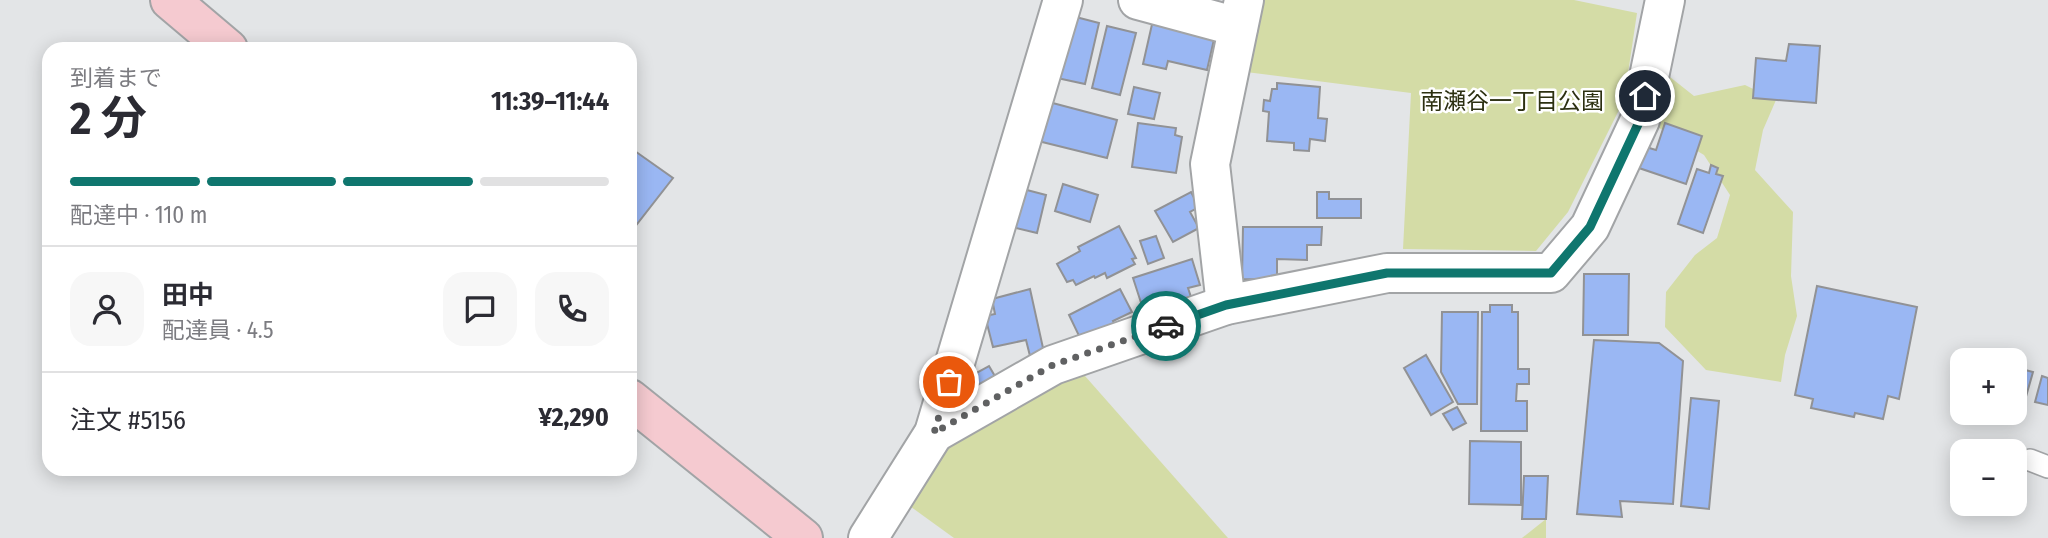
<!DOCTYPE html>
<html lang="ja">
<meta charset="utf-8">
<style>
:root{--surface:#fff;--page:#f7f7f7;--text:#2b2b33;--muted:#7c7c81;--line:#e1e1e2;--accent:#0f766e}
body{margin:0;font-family:"Fira Sans Condensed","Noto Sans JP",sans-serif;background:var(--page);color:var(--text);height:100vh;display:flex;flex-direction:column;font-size:26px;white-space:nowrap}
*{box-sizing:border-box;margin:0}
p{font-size:23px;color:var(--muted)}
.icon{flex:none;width:38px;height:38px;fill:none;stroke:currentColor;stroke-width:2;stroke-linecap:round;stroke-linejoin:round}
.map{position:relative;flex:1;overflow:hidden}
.sheet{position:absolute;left:42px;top:42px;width:595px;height:434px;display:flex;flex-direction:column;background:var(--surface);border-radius:21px;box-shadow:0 4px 18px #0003}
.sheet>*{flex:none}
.fabs{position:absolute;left:1950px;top:348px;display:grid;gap:14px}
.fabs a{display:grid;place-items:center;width:77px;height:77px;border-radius:14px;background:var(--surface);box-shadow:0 4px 18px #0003;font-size:35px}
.pin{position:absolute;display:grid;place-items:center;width:60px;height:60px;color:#fff;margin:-30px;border:4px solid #fff;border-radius:50%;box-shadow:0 2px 7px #0007}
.courier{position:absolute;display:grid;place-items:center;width:70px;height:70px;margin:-35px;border:5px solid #0f766e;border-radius:50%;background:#fff;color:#222;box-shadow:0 2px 9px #0007}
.head em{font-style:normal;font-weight:700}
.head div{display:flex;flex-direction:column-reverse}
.head{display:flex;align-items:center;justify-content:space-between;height:119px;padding:0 28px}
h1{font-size:46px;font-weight:700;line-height:52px}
.bar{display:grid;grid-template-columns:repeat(4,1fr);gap:10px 7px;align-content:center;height:84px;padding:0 28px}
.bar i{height:9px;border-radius:5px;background:var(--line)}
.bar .active{background:var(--accent)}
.bar p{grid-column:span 4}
.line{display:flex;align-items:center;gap:18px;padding:0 28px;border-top:2px solid var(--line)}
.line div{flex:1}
.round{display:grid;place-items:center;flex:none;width:74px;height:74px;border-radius:21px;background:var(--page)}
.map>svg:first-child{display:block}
.green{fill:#d4dca6}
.building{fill:#9ab7f3;stroke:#919295;stroke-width:2}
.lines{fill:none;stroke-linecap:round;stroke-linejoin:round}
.lane-casing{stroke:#a2a4a6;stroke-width:24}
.street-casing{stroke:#a2a4a6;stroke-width:42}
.secondary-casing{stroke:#a2a4a6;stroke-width:42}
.lane{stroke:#fff;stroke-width:21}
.street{stroke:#fff;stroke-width:38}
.secondary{stroke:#f5cad0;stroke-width:38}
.done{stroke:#606162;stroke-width:7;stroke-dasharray:0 12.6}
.route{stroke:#0f766e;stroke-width:9}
.labels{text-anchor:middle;stroke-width:5;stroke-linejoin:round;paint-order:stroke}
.park-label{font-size:23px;fill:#2c3011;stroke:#fff}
</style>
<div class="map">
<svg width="2048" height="538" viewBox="0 0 2048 538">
<rect width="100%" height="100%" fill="#e3e5e7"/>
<g class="green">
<path d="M1259 0H1574L1637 13 1624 100 1568 212 1536 251 1403 249 1411 93 1246 72Z"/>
<path d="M1670 77 1694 96 1745 85 1776 100 1763 130 1755 170 1793 212 1791 276 1797 316 1785 355 1781 382 1706 370 1665 327 1666 292 1695 255 1717 238 1730 195 1704 155 1651 123Z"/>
<path d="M1070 359 1228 538H954L907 504 931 459Z"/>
<path d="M1546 519V538H1522Z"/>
</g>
<g class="building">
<path d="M1072 16 1099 23 1085 84 1057 78Z"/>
<path d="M1153 20 1215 35 1207 70 1168 61 1166 69 1143 64Z"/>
<path d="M1107 26 1136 33 1120 95 1092 88Z"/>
<path d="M1789 44 1820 46 1816 103 1753 98 1756 58 1786 61Z"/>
<path d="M1277 83 1320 87 1318 118 1327 119 1325 141 1310 139 1309 151 1294 150V143L1267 141 1269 112 1263 111 1264 100 1270 101 1272 89H1277Z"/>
<path d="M1134 87 1160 93 1154 119 1128 114Z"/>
<path d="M1045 101 1117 120 1107 158 1034 140Z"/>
<path d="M1138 123 1176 128 1175 135 1182 137 1176 173 1132 167Z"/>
<path d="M1665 123 1702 136 1686 184 1639 168 1646 147 1656 150Z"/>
<path d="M632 149 673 178 630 233V152Z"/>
<path d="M1711 165 1718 168 1716 174 1723 176 1703 233 1678 224 1697 169 1709 173Z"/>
<path d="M1063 184 1098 195 1090 222 1055 211Z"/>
<path d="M1023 189 1046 195 1037 233 1012 227Z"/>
<path d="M1191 192 1199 207 1190 212 1199 228 1173 242 1155 211Z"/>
<path d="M1317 192H1329V199H1361V218H1317Z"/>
<path d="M1119 226 1136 258 1132 259 1135 264 1107 278 1105 273 1095 278 1094 276 1076 285 1073 280 1067 282 1057 264 1080 251 1078 247Z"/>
<path d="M1243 227H1322L1321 245H1307V260L1277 259V280L1242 279Z"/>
<path d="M1156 236 1164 258 1148 264 1140 241Z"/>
<path d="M1192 259 1200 285 1188 288 1193 303 1146 318 1133 278Z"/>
<path d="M1584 274H1629L1628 335H1583Z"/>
<path d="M1817 286 1917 307 1899 399 1888 396 1883 419 1855 413 1854 417 1811 408 1813 399 1795 395Z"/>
<path d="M1030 289 1045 357 1031 360 1026 340 993 347 985 316 995 314 992 299Z"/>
<path d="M1120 289 1132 312 1113 321 1116 326 1082 342 1069 315Z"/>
<path d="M1490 305H1512V312H1518V369H1529V384H1517L1516 401H1527V431H1481L1482 312H1490Z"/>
<path d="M1442 312H1478L1477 404H1458L1441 372Z"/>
<path d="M1594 340 1659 343 1683 361 1673 504 1620 501 1622 517 1577 514Z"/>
<path d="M1426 355 1453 402 1431 415 1404 368Z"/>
<path d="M989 366 996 378 975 390 967 378Z"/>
<path d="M2014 367 2033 372 2021 414 2014 412Z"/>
<path d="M2042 376 2048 378V405L2035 402Z"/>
<path d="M1691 398 1719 401 1709 509 1681 506Z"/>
<path d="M1457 407 1466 423 1453 430 1443 414Z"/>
<path d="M1470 441 1521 442V505L1469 504Z"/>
<path d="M1524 476H1548L1546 519H1522Z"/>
</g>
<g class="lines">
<g class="lane-casing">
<path id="lane" d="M2030 460 2048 467"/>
</g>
<g class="street-casing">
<g id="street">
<path d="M1138 0 1238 27"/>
<path d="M1226 305 1210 164 1244 0"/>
<path d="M934 433 1053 365 1226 305 1387 273H1551L1590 227 1640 120 1665 0"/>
<path d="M868 538 934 433 1063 0"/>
</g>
</g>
<g class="secondary-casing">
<g id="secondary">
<path d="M170 0 228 49"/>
<path d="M630 399 803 538"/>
</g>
</g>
<use href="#lane" class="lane"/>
<use href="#street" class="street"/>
<use href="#secondary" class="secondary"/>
</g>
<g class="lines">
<path class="done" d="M949 382 934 433 1053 365 1166 326"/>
<path class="route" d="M1166 326 1226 305 1387 273H1551L1590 227 1640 120 1645 96"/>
</g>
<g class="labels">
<g class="park-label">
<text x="1512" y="109">南瀬谷一丁目公園</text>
</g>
</g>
</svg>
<div class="fabs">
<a>+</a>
<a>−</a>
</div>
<div class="pin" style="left:949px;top:382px;background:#ea580c"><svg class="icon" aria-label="bag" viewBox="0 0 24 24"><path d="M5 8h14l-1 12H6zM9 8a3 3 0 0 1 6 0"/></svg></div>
<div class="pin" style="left:1645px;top:96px;background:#1f2937"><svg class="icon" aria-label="home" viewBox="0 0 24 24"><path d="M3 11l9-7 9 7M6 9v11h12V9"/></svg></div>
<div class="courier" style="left:1166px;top:326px"><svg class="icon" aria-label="car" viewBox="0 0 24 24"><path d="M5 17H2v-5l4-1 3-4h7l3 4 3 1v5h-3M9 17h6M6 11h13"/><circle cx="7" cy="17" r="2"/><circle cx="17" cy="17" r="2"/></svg></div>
<section class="sheet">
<div class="head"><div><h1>2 分</h1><p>到着まで</p></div><em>11:39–11:44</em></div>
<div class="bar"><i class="active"></i><i class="active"></i><i class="active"></i><i></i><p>配達中 · 110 m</p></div>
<div class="line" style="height:126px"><a class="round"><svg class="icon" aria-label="person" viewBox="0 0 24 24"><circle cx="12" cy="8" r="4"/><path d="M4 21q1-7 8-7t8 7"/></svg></a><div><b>田中</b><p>配達員 · 4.5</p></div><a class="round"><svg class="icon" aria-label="chat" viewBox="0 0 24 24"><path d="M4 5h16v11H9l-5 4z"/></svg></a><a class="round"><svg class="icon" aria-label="phone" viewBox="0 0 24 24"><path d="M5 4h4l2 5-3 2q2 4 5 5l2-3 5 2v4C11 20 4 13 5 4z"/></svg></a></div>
<div class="line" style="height:91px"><div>注文 #5156</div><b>¥2,290</b></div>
</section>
</div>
